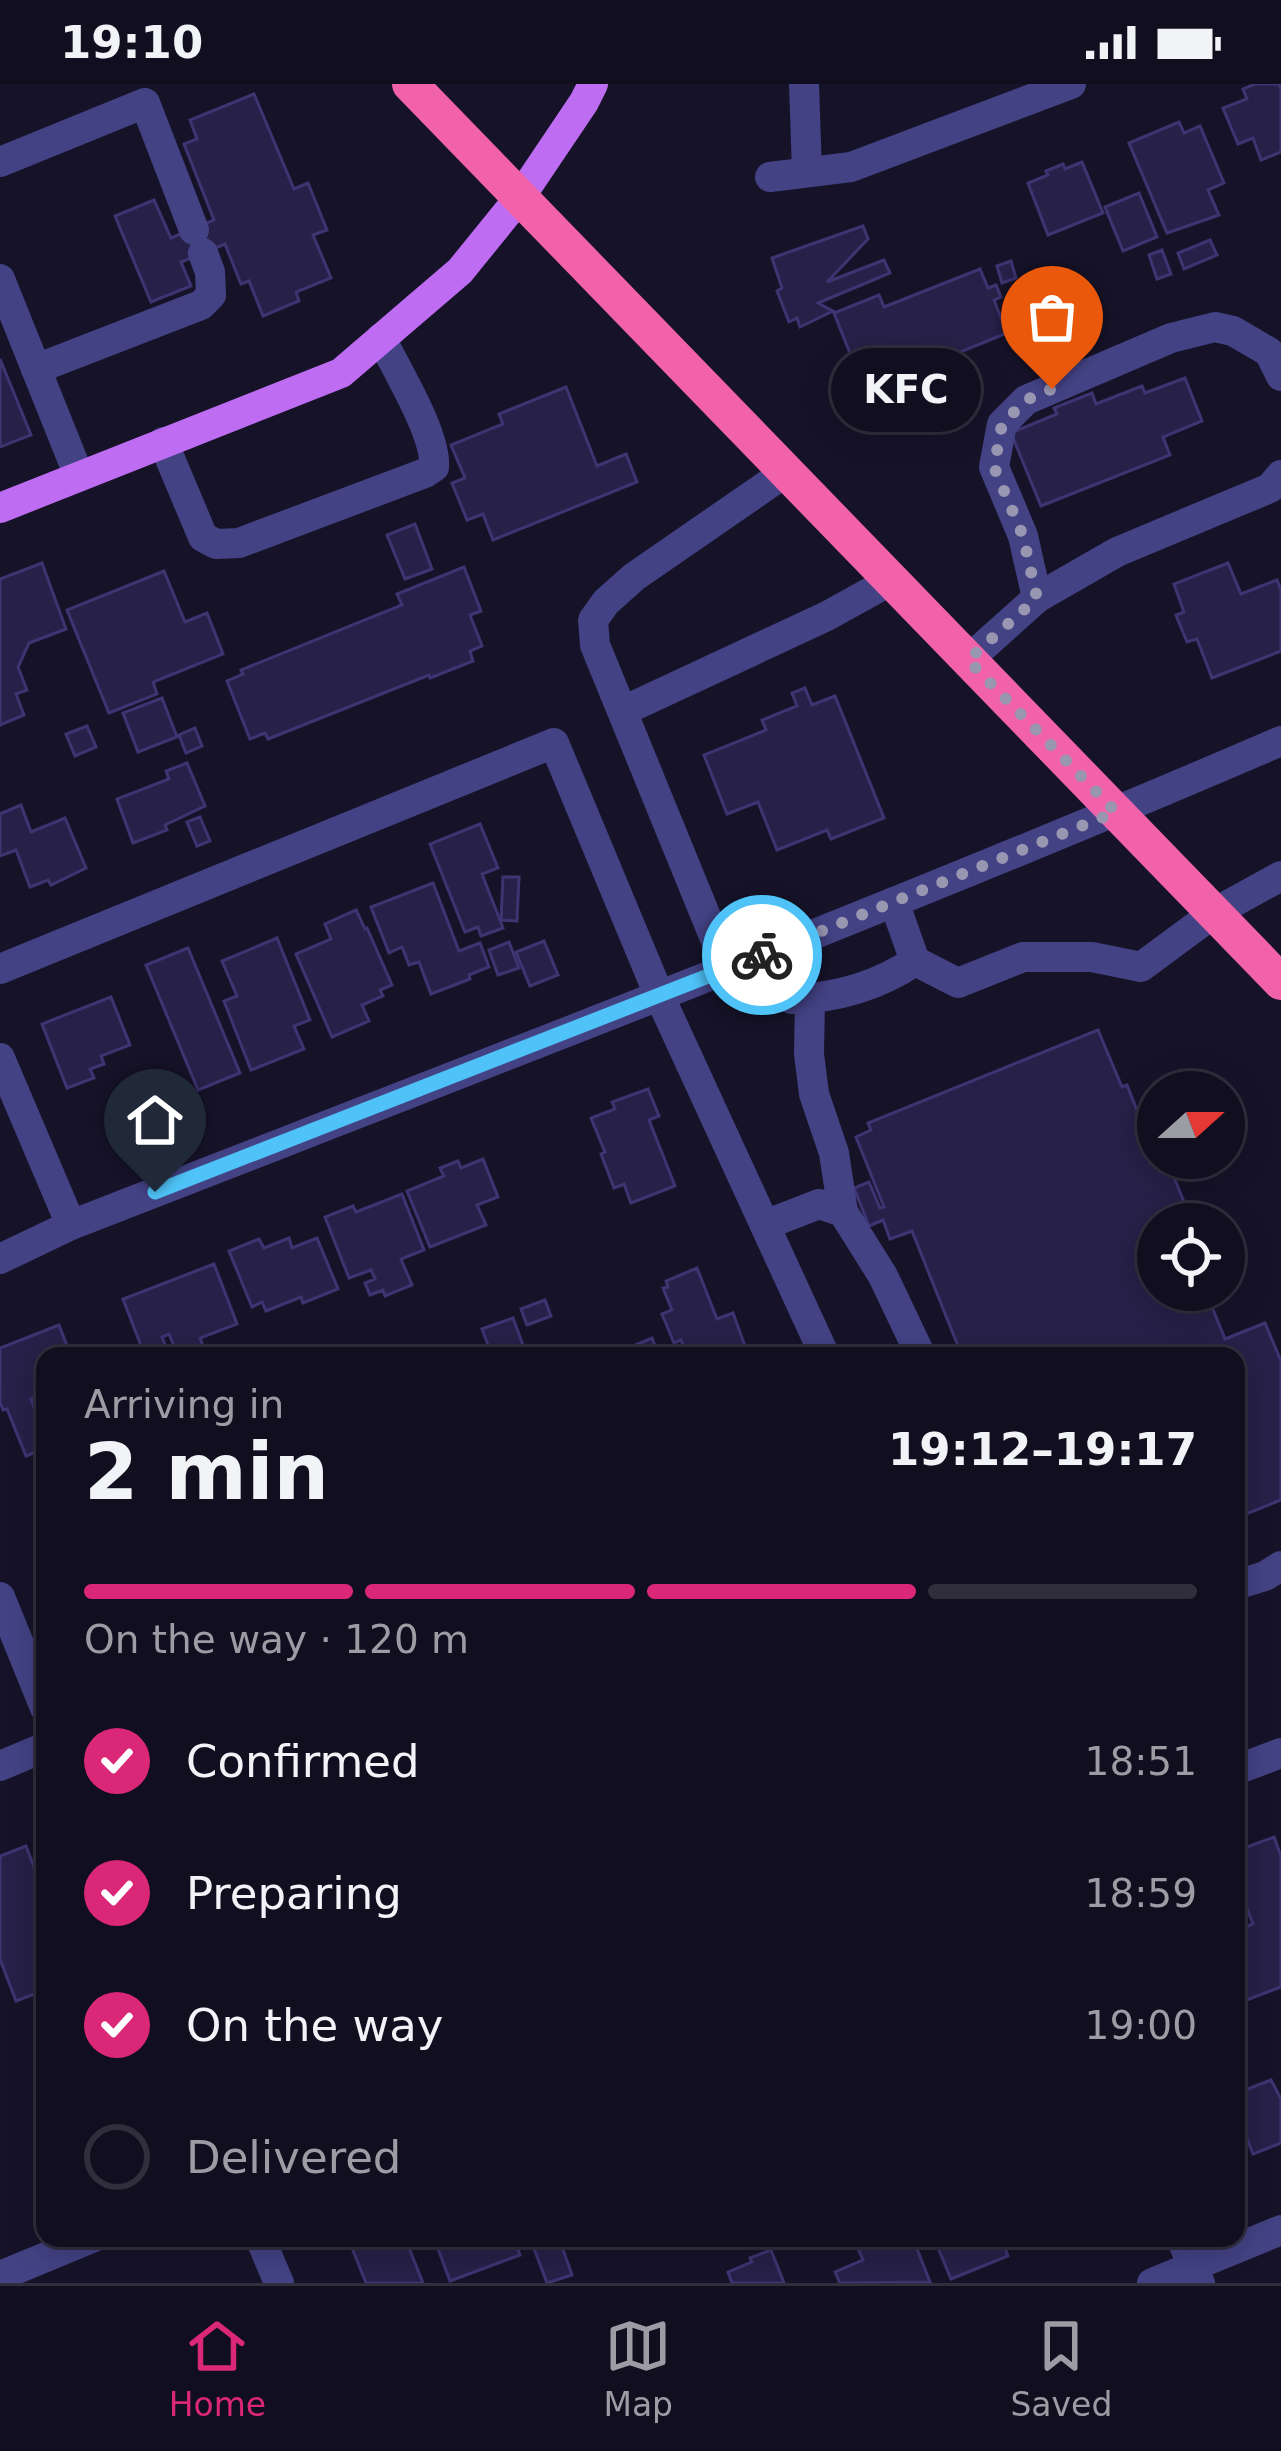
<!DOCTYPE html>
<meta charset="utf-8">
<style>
:root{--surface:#100e1f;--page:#191728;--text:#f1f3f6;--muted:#9c9ca4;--line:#302e3d;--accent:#db2777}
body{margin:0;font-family:"DejaVu Sans",sans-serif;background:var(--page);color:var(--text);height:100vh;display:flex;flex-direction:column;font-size:45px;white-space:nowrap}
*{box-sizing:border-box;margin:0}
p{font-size:39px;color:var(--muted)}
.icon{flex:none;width:66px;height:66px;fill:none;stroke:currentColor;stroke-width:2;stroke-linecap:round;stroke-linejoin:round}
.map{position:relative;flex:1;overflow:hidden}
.drawer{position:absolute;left:36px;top:1263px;width:1209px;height:900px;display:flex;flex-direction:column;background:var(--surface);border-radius:24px;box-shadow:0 6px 30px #0003,0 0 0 3px var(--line)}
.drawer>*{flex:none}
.needle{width:78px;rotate:69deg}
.controls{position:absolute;left:1137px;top:987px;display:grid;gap:24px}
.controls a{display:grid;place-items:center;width:108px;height:108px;border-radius:50%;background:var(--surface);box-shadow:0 6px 30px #0003,0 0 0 3px var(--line);font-size:60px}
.pin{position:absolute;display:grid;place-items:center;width:102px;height:102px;color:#fff;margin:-123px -51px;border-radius:50% 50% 50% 0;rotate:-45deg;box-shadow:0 0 12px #0007}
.pin .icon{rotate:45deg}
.courier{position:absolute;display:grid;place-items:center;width:120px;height:120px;margin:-60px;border:9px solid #4fc3f7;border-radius:50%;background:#fff;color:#222;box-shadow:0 3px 15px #0007}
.bubble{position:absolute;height:84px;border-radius:42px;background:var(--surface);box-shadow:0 6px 30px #0003,0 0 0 3px var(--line);font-size:39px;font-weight:700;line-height:84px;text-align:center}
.headline em{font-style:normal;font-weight:700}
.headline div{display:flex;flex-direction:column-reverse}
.headline{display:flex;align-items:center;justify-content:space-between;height:204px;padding:0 48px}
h1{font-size:78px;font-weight:700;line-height:90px}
.bar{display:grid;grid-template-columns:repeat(4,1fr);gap:18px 12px;align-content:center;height:144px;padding:0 48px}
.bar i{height:15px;border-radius:9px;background:var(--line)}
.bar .active{background:var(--accent)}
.bar p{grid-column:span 4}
ol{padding:0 48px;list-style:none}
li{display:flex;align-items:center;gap:36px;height:132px}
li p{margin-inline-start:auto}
li .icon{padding:12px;border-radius:50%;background:var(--accent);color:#fff;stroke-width:4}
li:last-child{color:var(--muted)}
li i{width:66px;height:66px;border:6px solid var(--line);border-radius:50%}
.status{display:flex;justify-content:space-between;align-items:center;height:84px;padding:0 60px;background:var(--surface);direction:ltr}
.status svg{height:33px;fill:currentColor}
.tab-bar{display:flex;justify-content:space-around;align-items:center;height:168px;border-top:3px solid var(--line);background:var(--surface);font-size:33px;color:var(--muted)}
.tab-bar a{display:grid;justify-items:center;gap:6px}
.tab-bar .active{color:var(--accent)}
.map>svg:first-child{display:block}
.building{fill:#272048;stroke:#3f3472;stroke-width:3}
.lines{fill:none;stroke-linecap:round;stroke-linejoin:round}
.minor{stroke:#434284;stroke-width:30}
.major{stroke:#be6df3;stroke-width:30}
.highway{stroke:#f262aa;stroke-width:36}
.done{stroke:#9996b2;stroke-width:12;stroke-dasharray:0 21.6}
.route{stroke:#4fc3f7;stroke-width:15}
</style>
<div class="status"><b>19:10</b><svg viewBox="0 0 49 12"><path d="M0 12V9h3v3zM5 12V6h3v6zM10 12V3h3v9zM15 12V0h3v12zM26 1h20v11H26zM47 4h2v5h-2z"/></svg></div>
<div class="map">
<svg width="1281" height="2199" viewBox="0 0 1281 2199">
<rect width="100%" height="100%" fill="#161329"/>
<g class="building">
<path d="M1255 0H1279L1281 5V68L1261 76 1253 54 1238 60 1223 24 1247 15 1243 5Z"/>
<path d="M254 10 294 105 308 99 327 146 313 151 331 194 296 208 299 217 263 232 249 197 241 200 225 160 181 178 191 202 151 218 115 132 154 116 171 154 214 136 184 60 197 55 190 36Z"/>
<path d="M1179 38 1184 49 1200 42 1224 99 1208 106 1219 131 1167 149 1129 59Z"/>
<path d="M1082 78 1103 129 1048 151 1028 99 1048 91 1046 87 1063 80 1065 85Z"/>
<path d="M1139 109 1157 153 1123 167 1105 123Z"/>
<path d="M863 142 868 155 827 198 884 176 890 189 818 219 833 227 800 243 797 234 789 238 777 207 782 204 772 174Z"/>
<path d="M1210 156 1217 171 1184 185 1178 169Z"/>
<path d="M1162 166 1171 190 1157 195 1149 171Z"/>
<path d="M1011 177 1016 194 1002 199 997 182Z"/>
<path d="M980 185 988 204 996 201 1001 213 994 216 1007 249 865 307 834 229 879 211 884 223Z"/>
<path d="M0 275 31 351 0 363Z"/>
<path d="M1185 294 1202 337 1163 353 1170 371 1041 422 1011 349 1057 330 1054 324 1092 309 1096 320 1142 302 1145 309Z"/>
<path d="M566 303 597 382 626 370 637 398 493 456 483 430 467 436 452 399 465 394 451 361 503 340 499 330Z"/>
<path d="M415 440 432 485 405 495 387 451Z"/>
<path d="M42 479 66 545 29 559 18 583 27 606 16 610 24 631 0 641V495Z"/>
<path d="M1228 479 1241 510 1277 496 1281 506V567L1212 594 1197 555 1187 558 1176 531 1184 528 1174 500Z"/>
<path d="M464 483 481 527 470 531 482 562 470 567 473 577 430 594 429 591 268 655 265 649 250 655 227 597 243 590 241 586 402 521 397 510Z"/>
<path d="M164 487 185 538 207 529 223 570 153 598 157 610 109 629 67 526Z"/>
<path d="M805 604 812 621 835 612 884 734 831 755 827 746 777 766 758 718 727 730 704 671 766 646 762 636 797 622 792 609Z"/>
<path d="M162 614 177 653 138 668 123 629Z"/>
<path d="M87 642 96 663 75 672 66 650Z"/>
<path d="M195 644 202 662 186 669 179 651Z"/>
<path d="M187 679 205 722 165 741 167 746 133 759 117 715 169 695 166 687Z"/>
<path d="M21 721 31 748 65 734 86 784 51 801 48 796 30 803 16 766 0 772V730Z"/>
<path d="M200 733 210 757 197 762 187 738Z"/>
<path d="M480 740 498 784 482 790 503 844 481 852 478 843 465 848 430 760Z"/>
<path d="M503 793H519L517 837 501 836Z"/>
<path d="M433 799 459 867 480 859 489 883 469 891 470 895 431 910 419 878 409 881 402 863 389 869 371 823Z"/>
<path d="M356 826 365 845 367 844 392 901 380 906 383 912 362 921 369 937 332 953 296 870 331 855 325 840Z"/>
<path d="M277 854 310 936 294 942 304 965 251 986 224 917 237 912 222 877Z"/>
<path d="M544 857 558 891 530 902 516 868Z"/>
<path d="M509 858 519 884 498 891 489 866Z"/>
<path d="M188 864 240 989 198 1006 146 881Z"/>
<path d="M111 913 130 961 101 972 104 980 90 985 94 994 67 1004 42 940Z"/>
<path d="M1098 946 1122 1003 1127 1001 1142 1039 1147 1037 1158 1063V1074H1166L1189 1130 1184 1132 1187 1140H1158V1206H1210L1214 1217 1210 1218 1225 1255 1265 1239 1281 1277V1416L1236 1434V1272H962L912 1147 890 1155 883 1136 869 1142 854 1104 869 1098 880 1124 884 1123 856 1053 871 1046 868 1039Z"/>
<path d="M648 1005 659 1032 649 1036 675 1102 631 1119 624 1100 614 1104 601 1070 605 1068 591 1034 615 1025 612 1018Z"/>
<path d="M483 1075 498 1113 477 1121 486 1141 430 1163 407 1107 444 1092 440 1084 458 1077 461 1084Z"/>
<path d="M402 1110 424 1166 401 1175 412 1201 385 1212 383 1206 370 1211 365 1199 375 1195 371 1186 349 1194 325 1133 353 1122 356 1128Z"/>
<path d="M289 1154 292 1164 317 1154 338 1205 303 1219 301 1213 266 1227 262 1218 252 1223 229 1167 259 1155 264 1164Z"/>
<path d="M214 1180 237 1240 200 1254 207 1272H178L169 1250 162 1253 169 1270 145 1272 123 1215Z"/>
<path d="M697 1184 717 1235 733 1229 745 1262 741 1263 744 1271 688 1272 681 1256 674 1259 662 1230 672 1226 663 1204 668 1203 666 1197Z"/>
<path d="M545 1216 551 1232 527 1241 521 1225Z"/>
<path d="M513 1234 527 1272H492L482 1245Z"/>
<path d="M59 1241 71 1272H45V1310L31 1315 37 1331 45 1328V1390L36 1368 26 1372 7 1325 3 1326 0 1318V1264Z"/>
<path d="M652 1254 659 1272H609Z"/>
<path d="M1274 1753 1281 1772V1903L1236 1920V1847L1253 1840 1236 1796V1767Z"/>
<path d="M26 1762 45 1812 37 1816 45 1836V1906L16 1917 0 1875V1772Z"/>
<path d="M1240 1992 1245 2006 1271 1996 1281 2015V2059L1253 2070 1244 2047 1236 2050V1994Z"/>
<path d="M352 2154H405L423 2199H366L352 2164 355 2163Z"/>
<path d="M434 2154H514L520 2171 450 2197Z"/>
<path d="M530 2154H568L560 2157 572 2191 547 2199Z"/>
<path d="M864 2154H902L905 2160 914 2157 930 2198 840 2199 835 2188 863 2176 855 2158Z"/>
<path d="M934 2154H1001L1008 2172 951 2195Z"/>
<path d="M771 2166 784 2199H732L728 2188 752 2178 750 2174Z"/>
</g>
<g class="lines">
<g class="minor">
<path d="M804 0 807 88"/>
<path d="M0 78 145 19 194 146"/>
<path d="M770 93 851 83 1071 0"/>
<path d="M0 195 79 392"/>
<path d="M36 285 201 221 211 211 210 188 203 169"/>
<path d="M163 358 203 453 216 460 239 459 425 389 434 383C437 351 396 285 381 254"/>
<path d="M1037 514 1023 452 994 383 1002 340 1026 316 1171 254 1215 243 1233 247 1269 268 1281 292"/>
<path d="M968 576 1037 514 1117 468 1270 404 1281 391"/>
<path d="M623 627 827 532 892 496"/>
<path d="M770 867 792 915C837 914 878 902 915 877L894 818"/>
<path d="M915 877 958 899 1023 873H1092L1141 883 1214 829 1281 792"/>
<path d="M727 884 595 561 593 536 606 518 634 493 786 388"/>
<path d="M0 885 554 659 659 911 825 1272"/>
<path d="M810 915 809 970 814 1010 834 1069 843 1128"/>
<path d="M0 974 71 1141"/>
<path d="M765 1141 819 1120 843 1128 883 1192 921 1272"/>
<path d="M0 1175 71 1141C476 983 882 829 1281 657"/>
<path d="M1236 1501 1265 1492 1281 1482"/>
<path d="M0 1513 45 1624"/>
<path d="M0 1682 45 1663"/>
<path d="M1236 1686 1281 1669"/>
<path d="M260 2154 279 2199"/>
<path d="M1181 2154 1200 2199"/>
<path d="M0 2192 92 2154"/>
<path d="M1152 2199 1281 2146"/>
</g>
<path class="major" d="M0 424 341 289 460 187 520 113 584 18 593 0"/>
<path class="highway" d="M410 0 1281 898"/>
</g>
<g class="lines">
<path class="done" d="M762 871 1116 728 968 576 1037 514 1023 452 994 383 1002 340 1026 316 1052 305"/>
<path class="route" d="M155 1108 762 871"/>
</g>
</svg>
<div class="controls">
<a><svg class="needle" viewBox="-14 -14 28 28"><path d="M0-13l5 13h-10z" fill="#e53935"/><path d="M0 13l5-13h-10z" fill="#9c9ca4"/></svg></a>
<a><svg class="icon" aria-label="locate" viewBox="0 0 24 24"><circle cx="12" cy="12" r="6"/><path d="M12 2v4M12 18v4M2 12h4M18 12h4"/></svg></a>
</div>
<div class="pin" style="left:1052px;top:305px;background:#ea580c"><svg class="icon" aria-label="bag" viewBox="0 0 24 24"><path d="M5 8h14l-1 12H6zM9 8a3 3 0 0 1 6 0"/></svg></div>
<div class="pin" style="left:155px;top:1108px;background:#1f2937"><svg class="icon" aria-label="home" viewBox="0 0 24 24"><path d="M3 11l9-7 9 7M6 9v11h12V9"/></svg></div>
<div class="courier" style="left:762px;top:871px"><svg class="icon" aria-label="bike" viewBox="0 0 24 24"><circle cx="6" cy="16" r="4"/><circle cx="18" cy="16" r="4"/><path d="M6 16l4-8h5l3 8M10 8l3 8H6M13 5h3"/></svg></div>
<div class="bubble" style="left:831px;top:264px;width:150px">KFC</div>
<section class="drawer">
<div class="headline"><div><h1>2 min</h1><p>Arriving in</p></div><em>19:12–19:17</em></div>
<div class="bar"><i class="active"></i><i class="active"></i><i class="active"></i><i></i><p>On the way · 120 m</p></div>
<ol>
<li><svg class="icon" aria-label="check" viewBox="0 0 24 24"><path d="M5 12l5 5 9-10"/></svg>Confirmed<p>18:51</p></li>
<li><svg class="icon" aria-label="check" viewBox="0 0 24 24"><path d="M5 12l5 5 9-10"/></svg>Preparing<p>18:59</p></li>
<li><svg class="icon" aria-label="check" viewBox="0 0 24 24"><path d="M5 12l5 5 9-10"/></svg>On the way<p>19:00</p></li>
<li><i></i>Delivered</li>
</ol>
</section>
</div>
<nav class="tab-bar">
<a class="active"><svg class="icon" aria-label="home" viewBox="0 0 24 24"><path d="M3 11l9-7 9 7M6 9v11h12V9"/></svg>Home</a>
<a><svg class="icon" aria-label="map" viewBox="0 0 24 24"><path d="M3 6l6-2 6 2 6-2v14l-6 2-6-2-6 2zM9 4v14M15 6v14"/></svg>Map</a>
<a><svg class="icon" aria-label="saved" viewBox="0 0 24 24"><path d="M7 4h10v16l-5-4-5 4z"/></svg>Saved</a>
</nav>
